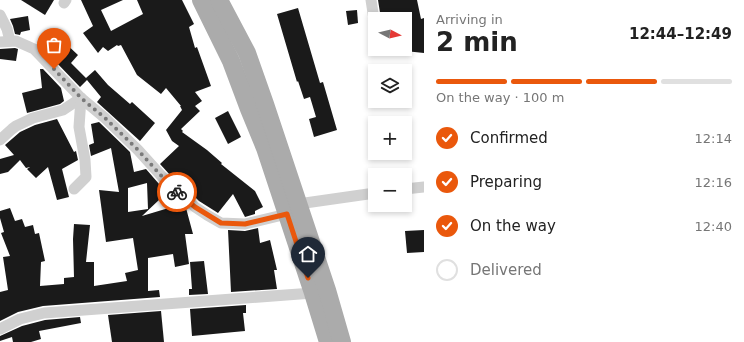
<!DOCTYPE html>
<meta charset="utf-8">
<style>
:root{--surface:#fff;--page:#f6f6f6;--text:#222;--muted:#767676;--line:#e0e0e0;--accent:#ea580c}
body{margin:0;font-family:"DejaVu Sans",sans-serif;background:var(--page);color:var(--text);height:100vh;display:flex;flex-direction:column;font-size:15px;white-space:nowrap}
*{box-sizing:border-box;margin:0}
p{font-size:13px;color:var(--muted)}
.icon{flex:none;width:22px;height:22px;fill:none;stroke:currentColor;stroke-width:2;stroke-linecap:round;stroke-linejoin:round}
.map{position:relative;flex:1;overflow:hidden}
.details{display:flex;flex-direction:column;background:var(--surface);width:320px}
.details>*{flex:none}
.needle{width:26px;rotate:97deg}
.controls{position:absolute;left:368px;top:12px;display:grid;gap:8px}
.controls a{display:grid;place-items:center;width:44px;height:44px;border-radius:0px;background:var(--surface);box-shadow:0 2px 6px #0003;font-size:20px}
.pin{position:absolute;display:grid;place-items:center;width:34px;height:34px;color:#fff;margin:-41px -17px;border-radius:50% 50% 50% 0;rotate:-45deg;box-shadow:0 0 4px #0007}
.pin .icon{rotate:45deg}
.courier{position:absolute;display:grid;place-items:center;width:40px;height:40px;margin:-20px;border:3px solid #ea580c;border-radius:50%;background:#fff;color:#222;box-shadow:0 1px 5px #0007}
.headline em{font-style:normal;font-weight:700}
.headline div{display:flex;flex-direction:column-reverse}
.headline{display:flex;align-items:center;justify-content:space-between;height:68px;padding:0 12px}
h1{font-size:26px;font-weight:700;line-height:30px}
.bar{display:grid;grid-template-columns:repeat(4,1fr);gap:6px 4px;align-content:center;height:48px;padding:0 12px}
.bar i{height:5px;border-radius:3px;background:var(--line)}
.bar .selected{background:var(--accent)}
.bar p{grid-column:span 4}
ol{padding:0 12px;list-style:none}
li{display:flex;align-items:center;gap:12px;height:44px}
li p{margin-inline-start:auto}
li .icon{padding:4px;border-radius:50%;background:var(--accent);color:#fff;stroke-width:4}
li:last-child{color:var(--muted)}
li i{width:22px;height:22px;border:2px solid var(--line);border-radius:50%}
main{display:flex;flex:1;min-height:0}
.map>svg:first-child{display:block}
.building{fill:#1a1a1a;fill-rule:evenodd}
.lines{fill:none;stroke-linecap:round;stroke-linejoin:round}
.street{stroke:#d0d0d0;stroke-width:11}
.primary{stroke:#ababab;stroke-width:18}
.done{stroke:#7a7a7a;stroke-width:4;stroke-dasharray:0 7.2}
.route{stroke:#ea580c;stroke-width:5}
</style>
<main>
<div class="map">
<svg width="424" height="342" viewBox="0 0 424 342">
<rect width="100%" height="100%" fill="#fff"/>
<g class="building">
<path d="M21 0H54L45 15Z"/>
<path d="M81 0H123L101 10 111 31 143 14 137 0H182L194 24 189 27 195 48 197 47 211 86 195 92 202 101 195 106 200 111 181 129 183 131 182 132 207 150 222 163 221 164 255 191 263 207 255 211V214L245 217 233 194 218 213 199 201 192 194V193L179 181 178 182 171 176 160 164 179 146 172 141 166 130 182 110 180 106H181L166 88 161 94 137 75 121 45 118 46 117 45 108 51 103 47 98 53 83 33 93 26Z"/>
<path d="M378 0H417L421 19 424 18V53L405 51V19H381Z"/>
<path d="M298 8 320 83 323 82 337 130 314 137 309 119 316 117 310 97 304 99 298 81 297 82 277 14Z"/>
<path d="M357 10 358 23 348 25 346 11Z"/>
<path d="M28 16 30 30 21 32 20 35 15 34 13 26 10 19Z"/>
<path d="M63 41 78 55 71 63 86 78 95 70 108 85 130 104 132 102 155 123 140 141 97 102 101 97 87 80 80 87 54 60 60 53 56 49Z"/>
<path d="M15 48 18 49 16 61 0 59V49Z"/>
<path d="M40 69H43L61 88 64 101 60 104 27 113 22 93 42 88Z"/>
<path d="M228 111 241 137 228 144 215 118Z"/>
<path d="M57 119 74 152 76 151 78 160 62 169 69 197 57 200 48 167 36 178 27 169 30 167 26 168 20 160 8 172 0 174V159L14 155 5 145 20 132 35 125Z"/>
<path d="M99 122 130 152 134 172 146 169 159 184 160 199 142 216 182 204 186 208 193 234H185L189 264 175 267 173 254 148 258V291L159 290 160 297 43 306 18 312 0 321V292L8 290 3 257 10 256 1 233 4 232 0 218V211L10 208 15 221 22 219 25 227 33 225 35 234 39 233 45 261 41 262 40 286 64 284V278L74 277 73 239 74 224 90 225 86 262H94V286L127 281 125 273 138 270 133 238 106 242 99 190 119 192 111 148 91 156 89 145 94 143 91 124ZM147 183 148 209 128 212V188Z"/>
<path d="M258 228 260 243 270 240 277 270H274L277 289 231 292 228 230 245 231Z"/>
<path d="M424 230V252L407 253 405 231Z"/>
<path d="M204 261 208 294 189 295V289H192L190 262Z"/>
<path d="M246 305V313H243L245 331 192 336 190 309Z"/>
<path d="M161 311 164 342H112L108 315Z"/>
<path d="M80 317 81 323 39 331 41 339 31 342H13L12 337 0 341V336L22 326 45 320Z"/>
</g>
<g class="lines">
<g class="street">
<path d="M371 0 375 26"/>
<path d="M64 3 66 0"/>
<path d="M0 15 7 29 10 41"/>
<path d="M0 42 16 41 34 49 81 98 105 118 138 150 166 181 195 207 207 215 221 223 245 224 287 214"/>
<path d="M0 140 12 129 16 126 33 118 63 110 81 98"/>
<path d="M74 189 86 177 85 160 79 127 81 98"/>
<path d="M405 189 424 187"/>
<path d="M298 204 375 193"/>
<path d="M0 329 20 319 44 313 313 293"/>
</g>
<g class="primary">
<path d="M201 0 231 61 249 109 265 148 313 293 328 342"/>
<path d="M219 0 247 53 265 104 327 290 342 342"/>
</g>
</g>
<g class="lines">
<path class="done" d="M54 69 81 98 105 118 138 150 166 181 177 192"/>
<path class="route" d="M177 192 195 207 221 223 245 224 287 214 308 278"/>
</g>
</svg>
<div class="controls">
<a><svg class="needle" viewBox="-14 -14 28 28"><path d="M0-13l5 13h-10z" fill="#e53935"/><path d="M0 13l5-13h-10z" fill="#767676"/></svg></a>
<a><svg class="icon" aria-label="layers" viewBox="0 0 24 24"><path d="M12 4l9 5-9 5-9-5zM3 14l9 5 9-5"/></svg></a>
<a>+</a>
<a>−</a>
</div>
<div class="pin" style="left:54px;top:69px;background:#ea580c"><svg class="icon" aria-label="bag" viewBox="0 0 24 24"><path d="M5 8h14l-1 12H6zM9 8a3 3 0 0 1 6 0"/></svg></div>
<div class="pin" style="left:308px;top:278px;background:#1f2937"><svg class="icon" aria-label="home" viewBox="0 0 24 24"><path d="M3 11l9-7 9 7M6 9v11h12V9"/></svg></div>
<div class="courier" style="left:177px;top:192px"><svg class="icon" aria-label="bike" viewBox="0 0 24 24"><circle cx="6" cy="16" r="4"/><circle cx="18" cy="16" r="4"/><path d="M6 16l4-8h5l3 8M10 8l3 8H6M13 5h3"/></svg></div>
</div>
<section class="details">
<div class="headline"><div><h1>2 min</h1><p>Arriving in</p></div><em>12:44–12:49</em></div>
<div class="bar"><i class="selected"></i><i class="selected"></i><i class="selected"></i><i></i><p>On the way · 100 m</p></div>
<ol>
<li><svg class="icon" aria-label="check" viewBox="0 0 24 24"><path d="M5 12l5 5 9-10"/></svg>Confirmed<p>12:14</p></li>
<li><svg class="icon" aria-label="check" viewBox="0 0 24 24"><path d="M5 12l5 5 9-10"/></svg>Preparing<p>12:16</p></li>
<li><svg class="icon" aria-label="check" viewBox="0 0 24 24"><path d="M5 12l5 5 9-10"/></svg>On the way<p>12:40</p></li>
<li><i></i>Delivered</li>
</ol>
</section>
</main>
